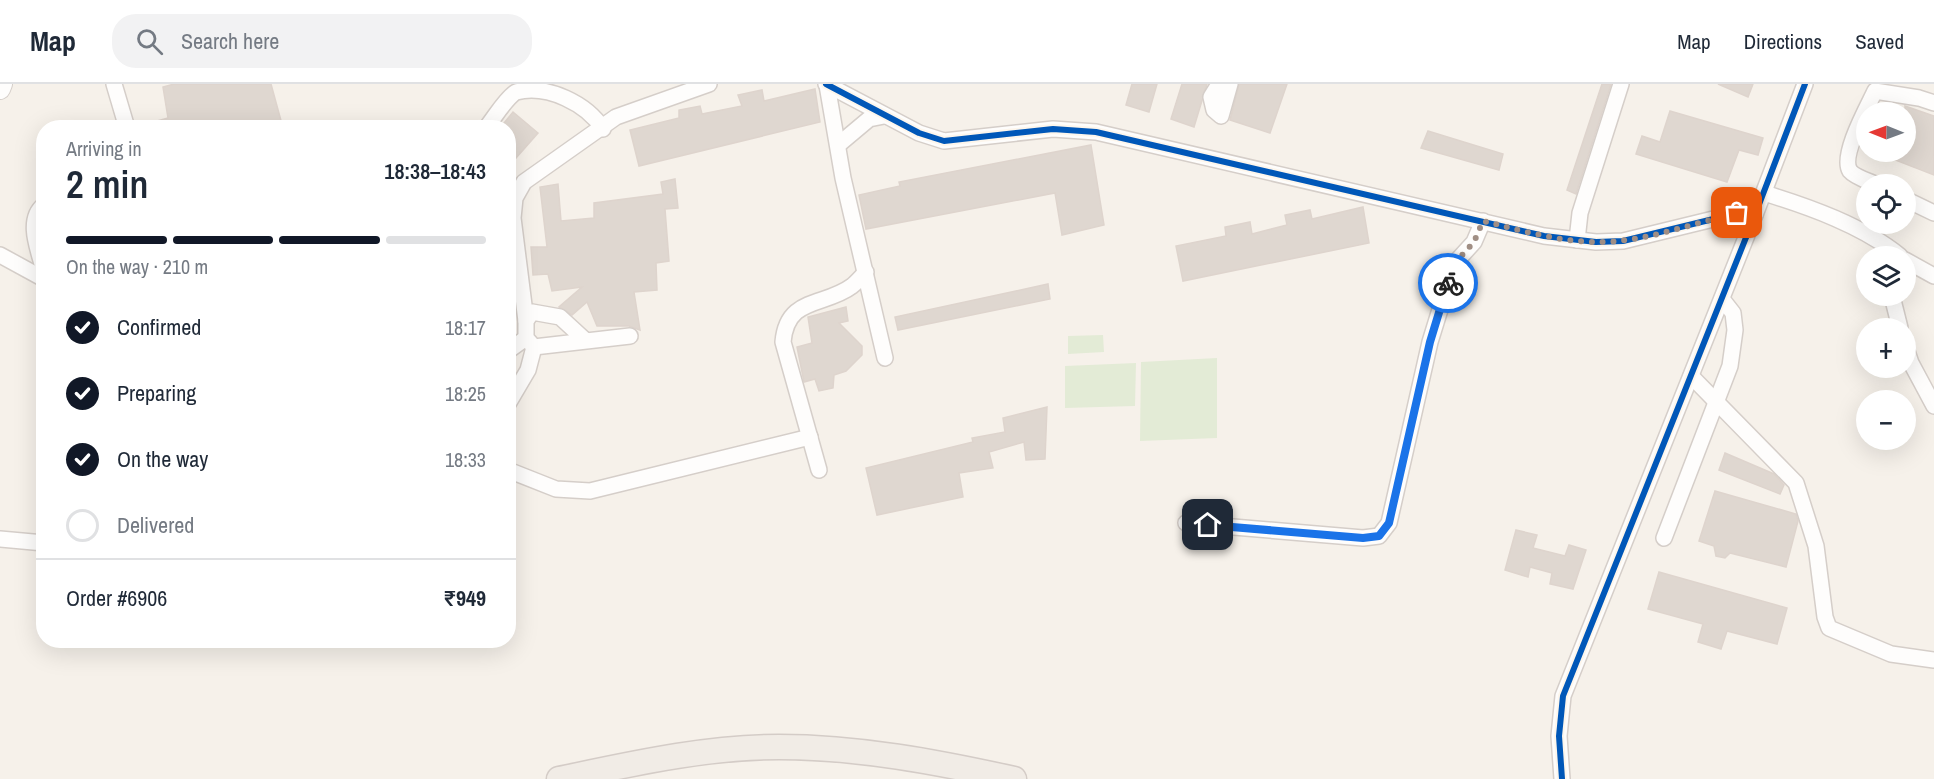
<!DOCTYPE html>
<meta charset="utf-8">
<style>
:root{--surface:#fff;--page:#f2f2f3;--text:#1f2937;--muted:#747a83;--line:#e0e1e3;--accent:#111827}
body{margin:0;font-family:"Archivo Narrow",sans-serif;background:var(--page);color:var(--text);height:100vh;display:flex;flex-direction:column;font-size:22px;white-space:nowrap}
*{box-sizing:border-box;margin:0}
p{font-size:20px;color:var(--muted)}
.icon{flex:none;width:33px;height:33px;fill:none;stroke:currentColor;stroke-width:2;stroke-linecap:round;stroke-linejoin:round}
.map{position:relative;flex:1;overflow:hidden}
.sheet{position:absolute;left:36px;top:36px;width:480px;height:528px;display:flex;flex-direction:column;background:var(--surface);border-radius:24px;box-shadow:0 6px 24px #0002}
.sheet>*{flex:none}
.needle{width:39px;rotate:271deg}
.controls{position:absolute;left:1856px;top:18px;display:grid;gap:12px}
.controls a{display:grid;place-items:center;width:60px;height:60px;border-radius:50%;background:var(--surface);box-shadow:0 6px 24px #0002;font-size:30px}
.pin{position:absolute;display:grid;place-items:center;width:51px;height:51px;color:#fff;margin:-26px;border-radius:12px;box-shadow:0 3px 9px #0006}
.courier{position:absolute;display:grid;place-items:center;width:60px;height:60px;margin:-30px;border:4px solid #1a73e8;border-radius:50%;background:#fff;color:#222;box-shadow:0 2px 8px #0007}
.overview em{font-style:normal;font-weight:600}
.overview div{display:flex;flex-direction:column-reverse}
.overview{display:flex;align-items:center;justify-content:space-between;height:102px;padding:0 30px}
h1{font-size:39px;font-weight:600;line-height:45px}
.bar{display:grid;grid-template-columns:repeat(4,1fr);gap:9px 6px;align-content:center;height:72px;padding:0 30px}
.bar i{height:8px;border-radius:4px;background:var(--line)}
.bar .selected{background:var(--accent)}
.bar p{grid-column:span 4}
.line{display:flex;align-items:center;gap:15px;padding:0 30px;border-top:2px solid var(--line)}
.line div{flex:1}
ol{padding:0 30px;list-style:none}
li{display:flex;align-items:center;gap:18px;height:66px}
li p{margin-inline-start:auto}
li .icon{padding:6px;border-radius:50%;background:var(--accent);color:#fff;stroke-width:4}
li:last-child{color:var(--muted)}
li i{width:33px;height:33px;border:3px solid var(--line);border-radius:50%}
header{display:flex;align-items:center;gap:36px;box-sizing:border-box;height:84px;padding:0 30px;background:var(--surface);border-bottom:2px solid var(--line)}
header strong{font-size:28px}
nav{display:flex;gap:33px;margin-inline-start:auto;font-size:21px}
.search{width:420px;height:54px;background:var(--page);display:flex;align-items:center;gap:15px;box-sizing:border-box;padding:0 21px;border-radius:24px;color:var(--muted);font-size:22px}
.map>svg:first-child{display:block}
.green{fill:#e3ebd6}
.building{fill:#dfd7d0;stroke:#ded4cd;stroke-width:1.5}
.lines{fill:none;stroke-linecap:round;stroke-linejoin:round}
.minor-casing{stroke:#d5cec9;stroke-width:18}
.tertiary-casing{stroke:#d5cec9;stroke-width:22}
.primary-casing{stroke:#d4ccc7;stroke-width:27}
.minor{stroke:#fefdfc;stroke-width:15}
.tertiary{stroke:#fefdfc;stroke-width:20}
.primary{stroke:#f1ece6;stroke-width:24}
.cycleway-casing{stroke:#fdf6ec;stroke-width:10}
.cycleway{stroke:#0057b8;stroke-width:6}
.done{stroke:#a08e84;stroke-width:6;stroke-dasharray:0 10.8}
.route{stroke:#1a73e8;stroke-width:8}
</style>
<header>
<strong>Map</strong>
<div class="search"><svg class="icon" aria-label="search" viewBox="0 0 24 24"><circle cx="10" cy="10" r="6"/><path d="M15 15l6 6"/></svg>Search here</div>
<nav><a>Map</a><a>Directions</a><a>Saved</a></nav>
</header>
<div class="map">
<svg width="1934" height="695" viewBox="0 0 1934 695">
<rect width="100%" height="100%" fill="#f6f1ea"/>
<g class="green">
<path d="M1103 251 1104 268 1068 270V252Z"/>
<path d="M1217 274V354L1140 357 1141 278Z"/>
<path d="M1136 279 1135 322 1065 324V282Z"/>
</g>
<g class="building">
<path d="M174 0H271L283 44H147L146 40 168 34 163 3Z"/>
<path d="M1132 0H1157L1149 28 1126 21Z"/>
<path d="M1182 0H1207L1194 43 1171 35Z"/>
<path d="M1239 0H1287L1270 49 1230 36Z"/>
<path d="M1602 0H1611L1576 110 1567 106Z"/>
<path d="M1718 0H1753L1748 13Z"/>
<path d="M815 5 820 38 639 82 630 46 679 34V26L700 22 702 30 742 22 738 11 762 6 764 17Z"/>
<path d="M1905 22 1934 32V91L1875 68H1905Z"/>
<path d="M1670 27 1763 54 1758 71 1739 66 1727 98 1636 70 1642 52 1660 58Z"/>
<path d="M513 28 538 49 508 83V44H500Z"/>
<path d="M1428 47 1503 70 1499 86 1421 64Z"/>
<path d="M1091 61 1104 141 1062 151 1055 109 866 145 859 111 900 102 899 98Z"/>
<path d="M675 95 678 124 665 125 669 177 656 179 657 206 634 208 640 246 629 242H597L587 218 572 231 559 223 582 203 552 207 548 190 533 191 531 163H547L540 103 558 100 561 137 594 134V119L663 110 661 98Z"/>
<path d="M1363 123 1369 159 1183 197 1176 162 1226 152 1225 143 1250 138 1252 150 1287 141 1285 131 1310 126 1312 135Z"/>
<path d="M1048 200 1050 215 898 246 895 233Z"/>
<path d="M846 223 848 237 839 239 862 262V271L846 287 834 291 833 304 819 307 815 295 804 298 797 263 812 259 808 233Z"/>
<path d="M1047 323 1045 375 1026 376 1024 358 989 368 993 384 959 389 963 413 877 431 866 384 973 358 972 354 1005 348 1003 334Z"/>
<path d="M1725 369 1774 390 1784 401 1780 410 1719 386Z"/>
<path d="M1715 407 1796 430 1798 437 1786 483 1730 469 1725 474 1716 472 1714 462 1699 457Z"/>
<path d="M1516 446 1537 451 1533 464 1565 472 1569 461 1586 466 1573 505 1550 500 1552 489 1530 483 1528 493 1505 486Z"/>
<path d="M1659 488 1787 524 1777 560 1727 547 1721 565 1698 558 1703 540 1648 525Z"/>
</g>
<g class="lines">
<g class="minor-casing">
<g id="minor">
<path d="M114 0 127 44"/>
<path d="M826 0 919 49 944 57 1053 45 1096 48 1544 152 1596 158 1623 157 1738 129 1755 131"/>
<path d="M1219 0 1211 13 1214 26 1221 32 1230 0"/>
<path d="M827 1 843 94 885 274"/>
<path d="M486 44C495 33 505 15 516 8 548 0 587 20 603 45"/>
<path d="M838 61 869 35 884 32"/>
<path d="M1875 100C1868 97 1855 93 1850 87 1840 72 1868 22 1875 7L1919 14 1934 19"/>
<path d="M1764 109C1810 123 1863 142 1900 172"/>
<path d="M1905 115 1934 129"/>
<path d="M44 121C25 136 39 167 44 187"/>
<path d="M1577 156 1580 129 1621 0"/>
<path d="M0 171 44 195"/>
<path d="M1905 176 1934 192"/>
<path d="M1892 212 1900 244"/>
<path d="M526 237 513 134 515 114 524 98 616 33 709 0"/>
<path d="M585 256 560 233 532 228 526 237V254L534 263 630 252"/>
<path d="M1905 261 1911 279 1934 322"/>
<path d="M508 267 526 254"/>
<path d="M1691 292 1796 399 1816 462 1825 533 1829 544 1891 570 1934 576"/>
<path d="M508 320 528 286 534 263"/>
<path d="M508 386 556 405 590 407 810 353"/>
<path d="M819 386 783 258C787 212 824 223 852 202 857 198 861 193 866 188"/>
<path d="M1186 439 1363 454 1379 452 1389 439 1430 258 1454 180 1474 158 1483 137"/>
<path d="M1664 454 1730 282 1735 246 1733 229 1722 215"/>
<path d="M0 455 44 459"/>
<path d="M1562 695 1559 652 1563 612 1755 131 1805 0"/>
</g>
</g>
<g class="tertiary-casing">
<path id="tertiary" d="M0 5 2 0"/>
</g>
<g class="primary-casing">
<path id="primary" d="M559 695C631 680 705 663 779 663 858 663 937 678 1014 695"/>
</g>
<use href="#minor" class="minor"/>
<use href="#tertiary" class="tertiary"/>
<use href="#primary" class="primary"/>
<g class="cycleway-casing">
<g id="cycleway">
<path d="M826 0 919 49 944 57 1053 45 1096 48 1544 152 1596 158 1623 157 1738 129 1755 131"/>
<path d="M1562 695 1559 652 1563 612 1755 131 1805 0"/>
</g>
</g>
<use href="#cycleway" class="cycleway"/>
</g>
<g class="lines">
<path class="done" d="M1448 199 1454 180 1474 158 1483 137C1520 146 1559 158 1597 158 1641 159 1694 139 1737 129"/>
<path class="route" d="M1208 441 1363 454 1379 452 1389 439 1430 258 1448 199"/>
</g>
</svg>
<div class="controls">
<a><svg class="needle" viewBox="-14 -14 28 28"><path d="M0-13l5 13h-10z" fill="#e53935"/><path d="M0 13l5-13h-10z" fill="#747a83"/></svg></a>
<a><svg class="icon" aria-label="locate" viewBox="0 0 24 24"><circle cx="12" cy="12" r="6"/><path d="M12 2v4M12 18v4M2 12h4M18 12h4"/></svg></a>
<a><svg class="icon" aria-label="layers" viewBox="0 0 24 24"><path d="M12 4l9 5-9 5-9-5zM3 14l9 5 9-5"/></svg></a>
<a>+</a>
<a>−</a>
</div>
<div class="pin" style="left:1737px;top:129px;background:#ea580c"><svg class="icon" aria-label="bag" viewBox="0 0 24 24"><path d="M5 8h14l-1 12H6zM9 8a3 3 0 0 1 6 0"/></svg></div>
<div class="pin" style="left:1208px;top:441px;background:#1f2937"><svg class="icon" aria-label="home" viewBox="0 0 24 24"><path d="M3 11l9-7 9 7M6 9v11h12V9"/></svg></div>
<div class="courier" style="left:1448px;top:199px"><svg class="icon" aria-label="bike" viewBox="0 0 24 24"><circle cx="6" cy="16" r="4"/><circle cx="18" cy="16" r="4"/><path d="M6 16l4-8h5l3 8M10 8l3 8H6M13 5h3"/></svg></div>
<section class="sheet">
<div class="overview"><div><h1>2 min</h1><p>Arriving in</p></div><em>18:38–18:43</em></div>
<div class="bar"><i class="selected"></i><i class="selected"></i><i class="selected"></i><i></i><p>On the way · 210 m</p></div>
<ol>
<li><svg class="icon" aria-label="check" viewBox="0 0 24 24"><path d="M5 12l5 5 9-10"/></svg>Confirmed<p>18:17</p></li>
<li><svg class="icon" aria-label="check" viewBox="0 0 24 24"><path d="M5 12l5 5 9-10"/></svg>Preparing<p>18:25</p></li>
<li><svg class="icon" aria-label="check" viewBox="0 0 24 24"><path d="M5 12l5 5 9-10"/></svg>On the way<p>18:33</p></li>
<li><i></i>Delivered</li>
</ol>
<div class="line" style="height:78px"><div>Order #6906</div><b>₹949</b></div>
</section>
</div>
